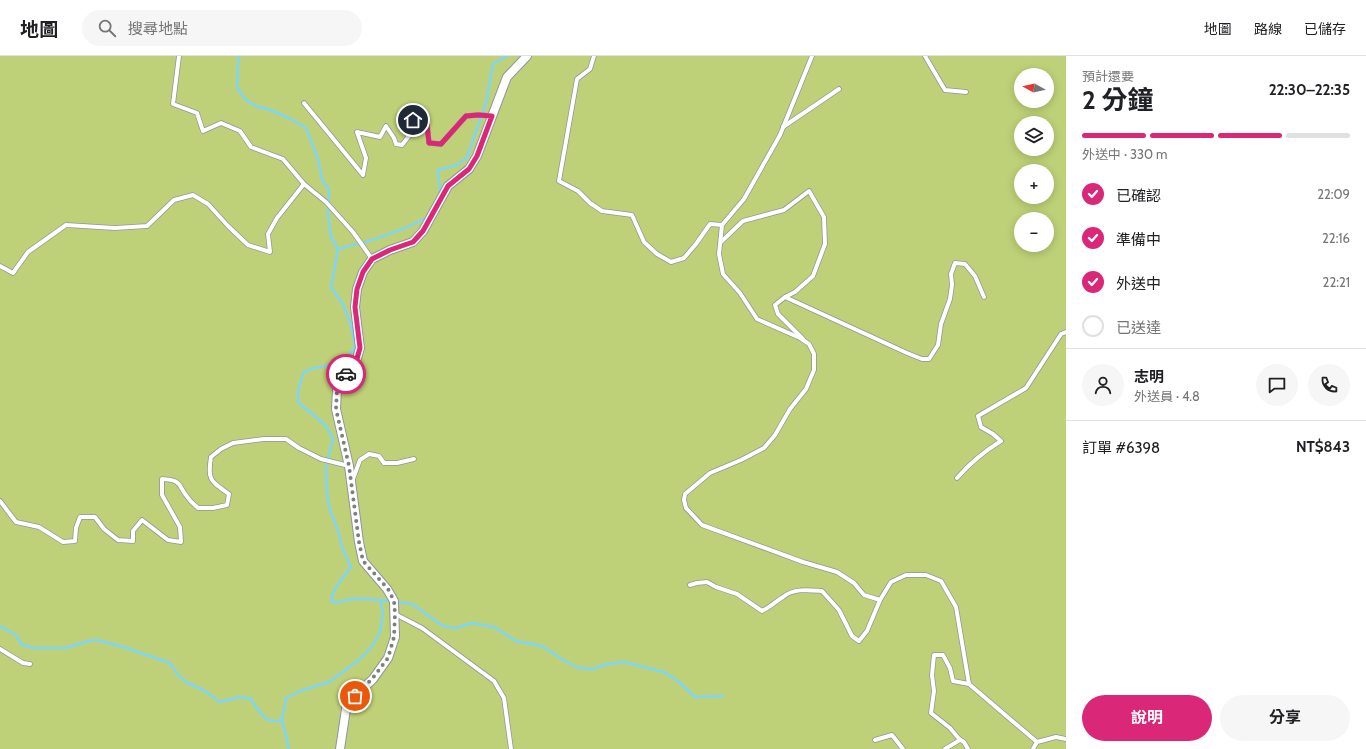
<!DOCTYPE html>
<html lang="zh-TW">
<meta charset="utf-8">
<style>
:root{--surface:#fff;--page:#f6f6f6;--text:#202124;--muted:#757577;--line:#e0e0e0;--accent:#db2777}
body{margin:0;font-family:Cabin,"Noto Sans TC",sans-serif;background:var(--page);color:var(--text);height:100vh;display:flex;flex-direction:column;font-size:15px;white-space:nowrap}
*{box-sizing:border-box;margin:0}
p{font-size:13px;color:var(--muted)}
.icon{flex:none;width:22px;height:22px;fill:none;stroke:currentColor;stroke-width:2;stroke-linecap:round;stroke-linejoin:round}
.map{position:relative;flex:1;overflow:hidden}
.drawer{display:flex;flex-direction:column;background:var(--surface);width:300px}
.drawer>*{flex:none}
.needle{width:26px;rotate:278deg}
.controls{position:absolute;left:1014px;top:12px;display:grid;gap:8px}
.controls a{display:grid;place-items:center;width:40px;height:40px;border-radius:50%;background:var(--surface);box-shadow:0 2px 10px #0003;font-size:20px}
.pin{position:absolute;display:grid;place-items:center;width:34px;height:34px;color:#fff;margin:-17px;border:2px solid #fff;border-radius:50%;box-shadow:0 1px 4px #0007}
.courier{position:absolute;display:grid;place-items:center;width:40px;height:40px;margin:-20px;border:3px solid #db2777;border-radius:50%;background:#fff;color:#222;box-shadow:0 1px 5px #0007}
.overview em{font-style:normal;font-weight:700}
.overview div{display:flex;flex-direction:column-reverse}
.overview{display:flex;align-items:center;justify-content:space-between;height:68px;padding:0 16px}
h1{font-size:26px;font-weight:700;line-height:30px}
.bar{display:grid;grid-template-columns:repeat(4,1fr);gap:6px 4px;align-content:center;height:48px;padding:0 16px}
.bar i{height:5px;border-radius:3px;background:var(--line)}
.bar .current{background:var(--accent)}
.bar p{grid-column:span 4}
.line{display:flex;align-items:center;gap:10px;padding:0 16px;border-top:1px solid var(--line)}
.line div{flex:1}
.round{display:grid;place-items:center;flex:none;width:42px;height:42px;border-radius:21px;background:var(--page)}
ol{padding:0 16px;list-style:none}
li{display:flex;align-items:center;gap:12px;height:44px}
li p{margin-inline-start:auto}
li .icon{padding:4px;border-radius:50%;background:var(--accent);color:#fff;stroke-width:4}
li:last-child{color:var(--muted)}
li i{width:22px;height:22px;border:2px solid var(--line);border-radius:50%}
.button{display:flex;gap:8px;margin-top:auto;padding:8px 16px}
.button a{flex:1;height:46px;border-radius:24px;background:var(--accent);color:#fff;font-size:16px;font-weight:700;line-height:46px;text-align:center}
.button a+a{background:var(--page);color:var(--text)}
header{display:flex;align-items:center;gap:24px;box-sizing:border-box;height:56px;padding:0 20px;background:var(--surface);border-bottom:1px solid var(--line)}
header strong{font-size:19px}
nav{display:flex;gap:22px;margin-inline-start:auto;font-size:14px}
.search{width:280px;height:36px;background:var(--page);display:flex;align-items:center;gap:10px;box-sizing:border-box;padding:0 14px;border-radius:22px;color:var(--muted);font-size:15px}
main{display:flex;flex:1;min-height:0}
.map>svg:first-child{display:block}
.green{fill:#bfd178;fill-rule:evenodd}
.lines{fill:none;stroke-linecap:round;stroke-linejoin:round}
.stream{stroke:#7dd6f8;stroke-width:2.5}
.service-casing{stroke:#8f959d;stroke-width:5.5}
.minor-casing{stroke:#8f959d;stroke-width:10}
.service{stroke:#fff;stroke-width:4}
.minor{stroke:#fff;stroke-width:8}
.done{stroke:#7d7f83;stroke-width:4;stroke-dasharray:0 7.2}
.route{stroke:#db2777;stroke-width:5}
</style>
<header>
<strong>地圖</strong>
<div class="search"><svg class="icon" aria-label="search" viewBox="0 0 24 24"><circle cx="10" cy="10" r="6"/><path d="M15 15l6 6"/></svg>搜尋地點</div>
<nav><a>地圖</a><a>路線</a><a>已儲存</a></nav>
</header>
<main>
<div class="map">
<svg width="1066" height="693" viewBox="0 0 1066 693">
<rect width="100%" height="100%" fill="#f7fafd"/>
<path class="green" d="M0 0H1066V693H0ZM1021 19H1047V45H1021ZM1021 67H1047V93H1021ZM1021 115H1047V141H1021ZM1021 163H1047V189H1021Z"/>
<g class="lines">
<g class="stream">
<path d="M239 0 238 6 237 32 247 45 258 51 268 53 291 63 306 72 318 103 322 124 329 134 328 160 331 181 338 193"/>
<path d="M440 138 438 114 457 109 467 101 486 47 493 8 507 0"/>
<path d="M380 544 412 548 443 570 457 572 471 567 494 571 516 585 542 590 565 605 579 612 593 613 607 608 624 606 664 616 678 625 695 641 723 640"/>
<path d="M0 570 16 579 22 589 35 592H65L89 585 97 584 127 592 170 607 178 619 186 626 205 635 220 646 239 641 251 643C259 655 265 669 282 664"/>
<path d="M289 693 282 664 286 642 300 635 329 626 359 604 373 589 380 576 383 557 380 544C370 543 360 542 350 543 342 544 341 548 331 545 333 531 343 522 351 511L342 491 339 478 329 451 327 437 326 413 333 382 325 369 298 346V335L303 317 310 313 345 306 355 290 351 269 344 250 331 231 338 193C367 186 402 176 427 161"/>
</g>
<g class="service-casing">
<g id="service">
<path d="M179 0 173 48 197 57 203 75 221 67 240 75 251 91 283 103 304 128 326 146 353 176 372 203"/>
<path d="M594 0 590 13 577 23 559 125 578 135 590 147 602 155 632 159 644 186 657 198 671 206 684 202 696 188 710 168 722 169"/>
<path d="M812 0 780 79 744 143 722 169 719 198 723 218 740 237 757 263 800 282 809 288 814 298V314L806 333 790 353 775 379 764 392 741 404 710 417 685 438 684 444 686 452 702 469 803 506 837 516 854 527 864 539 880 544"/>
<path d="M925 0 945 34 966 36"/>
<path d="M304 47 363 119 366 102 357 76 380 81 386 70 394 82 396 88 402 89 409 80 413 64 423 63 427 68 429 87 441 88 466 60 478 59 492 60"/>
<path d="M783 71 839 33"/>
<path d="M721 186 743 165 784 154 809 135 824 161 825 188 813 220 795 236 785 241 907 297 922 303H929L938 289 941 268 950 243 952 229 951 218 955 207 965 208 975 220 984 241"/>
<path d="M0 210 13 217 28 196 66 169 115 172 147 170 174 144 193 139 208 148 228 170 248 189 270 196 268 178 277 162 304 128"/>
<path d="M785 241 775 249 778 258 803 283"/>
<path d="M957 422C971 406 983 396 1001 385L993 378 981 371 978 360 1026 332 1061 278 1066 276"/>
<path d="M353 423 360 404 369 398 379 400 384 407H397L414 403"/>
<path d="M0 445 16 466 39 471 63 486 75 485 76 472 80 461H95L104 473 118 484 133 485V475L142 464 168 484 181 486 180 471 162 439V423C184 424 177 430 189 443 191 446 195 449 198 452H213L227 449 229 438C211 425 207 425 211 401L221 393 233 387 264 383H286L299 392 321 403 349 410"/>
<path d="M690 529 697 527 707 526 716 531 737 538 762 555C770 551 775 546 783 541 794 532 809 534 822 535L839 554 852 580 859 585 867 575 880 544 891 526 906 519H926L941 525 956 551 969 628 1037 686"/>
<path d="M395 558 422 572 494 625 504 642 511 693"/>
<path d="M0 593 23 607 30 608"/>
<path d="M959 683 964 686 968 693"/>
<path d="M875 684 892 679 903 693"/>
<path d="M945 693 960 684 950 672 931 657 934 635 932 619 934 599H943L950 612 953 625 969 628"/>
<path d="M1033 693 1037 686 1056 681 1066 683"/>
</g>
</g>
<g class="minor-casing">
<path id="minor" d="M340 693 346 653 355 640 373 623 388 602 395 581 394 545 387 533 363 505 359 486 349 410 336 353 337 334 345 319 356 306 360 292 355 251 357 233 363 216 372 203 390 194 413 186 423 175 448 130 469 113 477 100 507 21 527 0"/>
</g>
<use href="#service" class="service"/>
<use href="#minor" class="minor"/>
</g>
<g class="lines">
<path class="done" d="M346 318 337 334 336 353 349 410 359 486 363 505 388 533 394 545 395 558 394 581 388 602 372 623 355 640"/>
<path class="route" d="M346 318 356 306 360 292 355 251 357 233 363 216 372 203 390 194 413 186 423 175 448 130 469 113 477 100 492 60 478 59 466 60 441 88 429 87 427 68 423 63 413 64"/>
</g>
</svg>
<div class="controls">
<a><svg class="needle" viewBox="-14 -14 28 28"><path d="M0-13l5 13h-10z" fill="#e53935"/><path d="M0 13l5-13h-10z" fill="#757577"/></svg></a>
<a><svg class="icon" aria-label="layers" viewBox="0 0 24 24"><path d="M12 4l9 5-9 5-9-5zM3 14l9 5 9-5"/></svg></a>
<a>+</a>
<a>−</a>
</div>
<div class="pin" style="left:355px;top:640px;background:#ea580c"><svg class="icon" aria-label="bag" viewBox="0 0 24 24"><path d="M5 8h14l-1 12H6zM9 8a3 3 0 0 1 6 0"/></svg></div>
<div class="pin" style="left:413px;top:64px;background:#1f2937"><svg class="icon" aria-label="home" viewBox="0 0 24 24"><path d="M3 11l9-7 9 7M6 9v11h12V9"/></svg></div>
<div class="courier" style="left:346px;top:318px"><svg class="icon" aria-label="car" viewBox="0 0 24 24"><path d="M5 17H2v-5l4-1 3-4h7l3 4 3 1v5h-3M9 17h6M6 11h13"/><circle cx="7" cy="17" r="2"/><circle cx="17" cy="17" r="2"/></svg></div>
</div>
<section class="drawer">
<div class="overview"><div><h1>2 分鐘</h1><p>預計還要</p></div><em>22:30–22:35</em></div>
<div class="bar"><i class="current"></i><i class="current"></i><i class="current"></i><i></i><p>外送中 · 330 m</p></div>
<ol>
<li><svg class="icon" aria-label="check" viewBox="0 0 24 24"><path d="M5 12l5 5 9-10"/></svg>已確認<p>22:09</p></li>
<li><svg class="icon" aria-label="check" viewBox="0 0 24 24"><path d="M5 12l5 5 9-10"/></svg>準備中<p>22:16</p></li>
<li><svg class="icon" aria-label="check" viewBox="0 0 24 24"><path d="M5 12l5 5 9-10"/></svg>外送中<p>22:21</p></li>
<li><i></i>已送達</li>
</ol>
<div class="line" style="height:72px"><a class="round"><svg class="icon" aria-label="person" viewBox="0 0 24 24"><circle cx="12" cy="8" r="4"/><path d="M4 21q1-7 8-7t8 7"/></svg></a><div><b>志明</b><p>外送員 · 4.8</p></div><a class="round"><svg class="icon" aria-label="chat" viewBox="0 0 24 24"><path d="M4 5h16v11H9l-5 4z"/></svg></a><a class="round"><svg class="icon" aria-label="phone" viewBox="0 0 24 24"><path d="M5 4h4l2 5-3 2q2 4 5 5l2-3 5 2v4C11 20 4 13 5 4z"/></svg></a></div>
<div class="line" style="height:52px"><div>訂單 #6398</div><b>NT$843</b></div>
<div class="button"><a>說明</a><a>分享</a></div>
</section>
</main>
